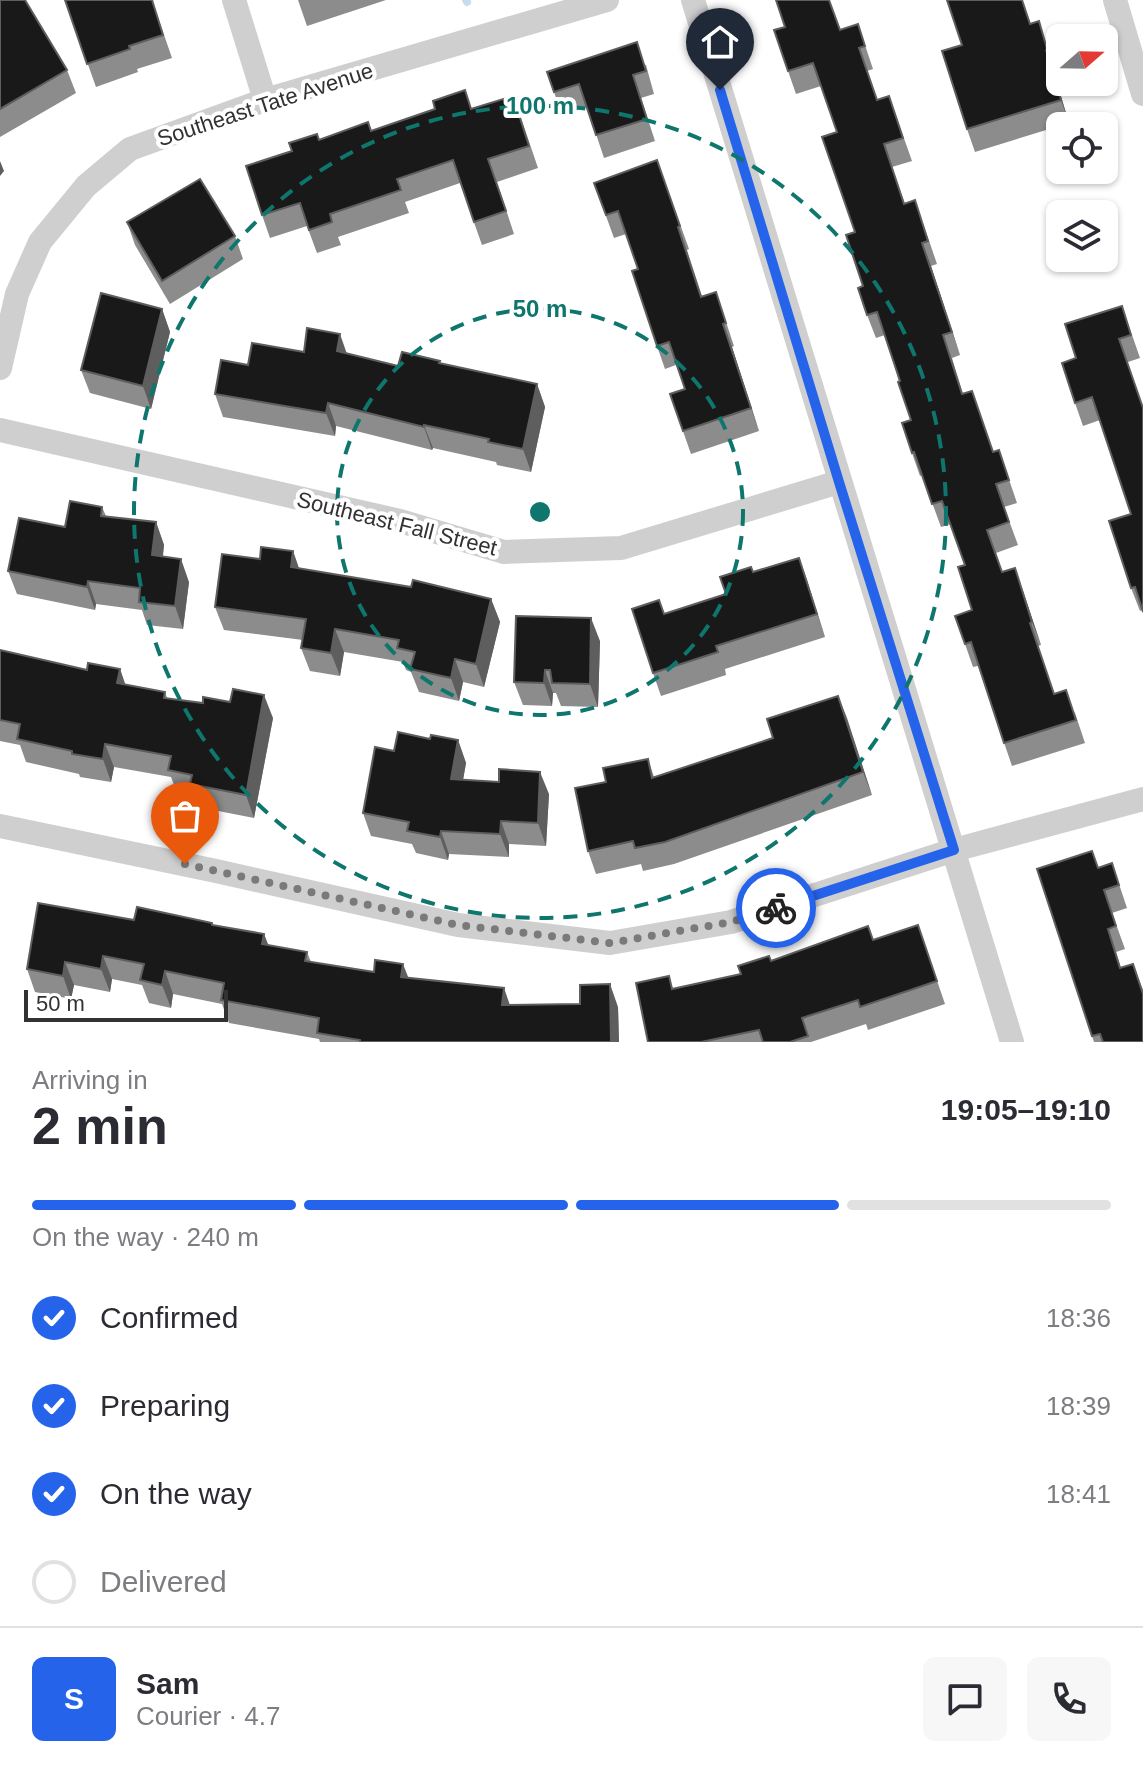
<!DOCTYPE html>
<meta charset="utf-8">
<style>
:root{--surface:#fff;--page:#f7f7f7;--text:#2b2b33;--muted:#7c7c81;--line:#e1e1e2;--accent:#2563eb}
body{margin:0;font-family:Helvetica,sans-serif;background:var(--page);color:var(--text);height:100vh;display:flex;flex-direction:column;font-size:30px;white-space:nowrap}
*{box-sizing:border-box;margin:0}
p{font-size:26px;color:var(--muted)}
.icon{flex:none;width:44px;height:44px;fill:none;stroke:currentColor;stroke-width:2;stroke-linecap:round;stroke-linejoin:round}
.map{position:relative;height:1042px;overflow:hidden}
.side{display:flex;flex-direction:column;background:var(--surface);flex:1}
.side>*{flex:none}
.needle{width:52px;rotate:70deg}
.tools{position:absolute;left:1046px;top:24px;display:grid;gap:16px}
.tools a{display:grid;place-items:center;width:72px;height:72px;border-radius:12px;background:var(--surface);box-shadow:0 2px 6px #0004;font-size:40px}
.scale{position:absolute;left:24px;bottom:20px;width:204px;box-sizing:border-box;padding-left:8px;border:4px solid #323232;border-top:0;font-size:22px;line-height:28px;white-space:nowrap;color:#323232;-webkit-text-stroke:6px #fff;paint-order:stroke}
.pin{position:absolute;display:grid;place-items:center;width:68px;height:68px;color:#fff;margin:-82px -34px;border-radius:50% 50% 50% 0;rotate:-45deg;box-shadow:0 0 8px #0007}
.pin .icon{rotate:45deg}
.courier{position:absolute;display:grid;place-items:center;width:80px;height:80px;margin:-40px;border:6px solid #2563eb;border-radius:50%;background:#fff;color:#222;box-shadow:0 2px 10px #0007}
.head em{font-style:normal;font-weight:800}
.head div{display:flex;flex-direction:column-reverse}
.head{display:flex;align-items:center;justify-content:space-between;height:136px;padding:0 32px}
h1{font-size:52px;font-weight:800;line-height:60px}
.bar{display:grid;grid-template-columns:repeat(4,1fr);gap:12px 8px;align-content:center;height:96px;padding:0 32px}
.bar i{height:10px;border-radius:6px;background:var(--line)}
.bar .active{background:var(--accent)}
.bar p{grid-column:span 4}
.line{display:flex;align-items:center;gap:20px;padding:0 32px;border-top:2px solid var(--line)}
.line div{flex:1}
.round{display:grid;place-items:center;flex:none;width:84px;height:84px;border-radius:12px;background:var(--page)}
ol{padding:0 32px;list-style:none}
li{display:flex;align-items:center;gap:24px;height:88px}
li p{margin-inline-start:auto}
li .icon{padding:8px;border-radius:50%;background:var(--accent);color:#fff;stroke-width:4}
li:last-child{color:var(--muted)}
li i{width:44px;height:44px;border:4px solid var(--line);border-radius:50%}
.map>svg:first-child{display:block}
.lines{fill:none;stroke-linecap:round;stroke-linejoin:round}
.stream{stroke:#cbdbef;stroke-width:8}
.street{stroke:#cfcfcf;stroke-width:24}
.wall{fill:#8c8c8c}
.shaded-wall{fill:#5e5e5e}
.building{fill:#191919;stroke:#5e5e5e;stroke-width:2}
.done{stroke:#7a7a7a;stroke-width:8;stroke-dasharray:0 14.4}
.route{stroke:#2563eb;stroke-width:10}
.ring{fill:none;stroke:#0f766e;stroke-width:4;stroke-dasharray:14 10}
.labels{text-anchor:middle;stroke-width:8;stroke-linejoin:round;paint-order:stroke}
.street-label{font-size:22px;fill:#323232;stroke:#fff}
.centre{fill:#0f766e;stroke:#fff;stroke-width:4}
.ring-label{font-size:24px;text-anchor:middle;font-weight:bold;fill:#0f766e;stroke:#fff;stroke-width:8;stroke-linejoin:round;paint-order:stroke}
</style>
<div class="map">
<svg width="1143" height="1042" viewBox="0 0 1143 1042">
<rect width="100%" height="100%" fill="#fff"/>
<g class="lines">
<path class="stream" d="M466 0 467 2"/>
<g class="street">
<path d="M234 0 265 100"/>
<path d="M693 0 1012 1042"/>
<path d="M1115 0 1143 94"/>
<path d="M0 368 17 294 40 242 86 186 130 149 265 100 607 0"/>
<path d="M0 430 400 521 504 552 621 548 839 482"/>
<path d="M0 826 216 871 458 925 610 943 731 922 954 850 1143 799"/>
</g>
</g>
<g class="wall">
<path d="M0 0 67 70 76 93 0 137Z"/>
<path d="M65 0H152L172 58 137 69 138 72 96 87Z"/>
<path d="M298 0H386L307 26Z"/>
<path d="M858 24 873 69 867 71 877 100 889 96 912 161 892 167 905 204 923 223 937 264 931 266 960 355 952 358 963 394 993 452 999 450 1017 503 1004 507 1018 545 996 553 1002 572 1023 591 1041 645 1038 646 1054 694 1075 713 1085 743 1012 766 978 666 973 667 965 644 972 610 965 565 951 524 941 527 922 475 920 476 912 453 911 420 885 335 876 338 867 315 855 232 837 132 821 86 796 94 788 71 840 30Z"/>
<path d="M1031 24 1047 44 1056 72 1054 73 1069 123 975 152 967 129 962 45Z"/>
<path d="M646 65 654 94 641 98 655 141 604 158 587 107 562 115 547 72Z"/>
<path d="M472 109 521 118 538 168 497 182 514 234 482 245 460 183 405 202 409 213 338 237 341 245 317 253 307 226 270 238 262 215 292 151 319 140 371 131Z"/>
<path d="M657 160 689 249 687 250 702 296 716 292 734 346 732 347 759 431 691 454 670 394 685 389 676 365 665 369 657 346 638 269 626 234 614 238 594 183Z"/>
<path d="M127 222 235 236 243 259 170 304 135 245Z"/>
<path d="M1122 306 1140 358 1128 362 1142 610 1140 611 1131 588V514L1100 420 1083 426 1075 403 1076 358Z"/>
<path d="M162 309 170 332 151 409 90 393 81 370Z"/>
<path d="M304 352 347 353 398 366 440 361 441 364 537 384 545 407 531 472 497 465 496 462 433 448 432 450 336 426 335 436 223 417 215 394 248 365Z"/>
<path d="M102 507 106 516 156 522 164 545 163 557 189 582 183 629 147 625 142 610 96 604 95 610 17 594 8 571 65 527Z"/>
<path d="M293 551 299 569 411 587 491 599 500 622 484 687 463 682 459 701 419 692 411 672 406 670 403 662 344 652 340 676 310 671 301 648 303 640 224 630 215 607 260 559Z"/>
<path d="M799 558 825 637 725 669 726 675 661 696 653 673 665 614 726 594 753 572Z"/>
<path d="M600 641 598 707 561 706 556 693H553L552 706 523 705 514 682Z"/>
<path d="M0 650 87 670 120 669 125 685 165 692 167 698 273 718 254 818 198 807 194 796 177 793 171 777 114 767 111 782 80 777 79 774 26 762 20 745 0 741Z"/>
<path d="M838 696 872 795 674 864 643 871 641 864 596 874 588 851 648 759 654 777 773 738Z"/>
<path d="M430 739 458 740 466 763 463 780 549 794 546 846 509 844V857L449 854 448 860 416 853 412 844 371 836 363 813 394 751Z"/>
<path d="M1112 863 1127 908 1112 913 1125 949 1116 952 1121 968 1133 964 1143 990V1042H1094L1037 869 1098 868Z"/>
<path d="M134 920 213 925 264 934 268 945 307 952 311 962 408 977 510 1005 618 1007 619 1042H320L319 1039 229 1023 222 1004 173 994 171 1008 149 1003 142 985 112 979 110 992 74 985 71 999 35 992 27 969Z"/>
<path d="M918 925 945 1004 868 1030 866 1024 811 1042H648L674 988 741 974 771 961 873 940Z"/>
</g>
<g class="shaded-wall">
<path d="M1046 50 1054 73 1069 123 1061 100Z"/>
<path d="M0 161 4 171 0 176Z"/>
<path d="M922 243 931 266 960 355 952 332Z"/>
<path d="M162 309 170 332 151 409 143 386Z"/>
<path d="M723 324 732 347 759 431 751 408Z"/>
<path d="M340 334 348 357 337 351Z"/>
<path d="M537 384 545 407 531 472 523 449Z"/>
<path d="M328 403 336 426 335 436 326 413Z"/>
<path d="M424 425 433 448 432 450 424 427Z"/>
<path d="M156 522 164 545 160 578 152 555Z"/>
<path d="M293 551 301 574 291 567Z"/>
<path d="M799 558 807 580 825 637 817 614Z"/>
<path d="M181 559 189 582 183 629 175 606Z"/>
<path d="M1015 568 1023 591 1041 645 1032 622Z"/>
<path d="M88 581 96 604 95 610 87 587Z"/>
<path d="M491 599 500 622 484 687 476 664Z"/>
<path d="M591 618 600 641 598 707 590 684Z"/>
<path d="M335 629 344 652 340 676 331 653Z"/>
<path d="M455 659 463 682 459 701 451 678Z"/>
<path d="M120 669 128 692 117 683Z"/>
<path d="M545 670 553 693 552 706 544 683Z"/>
<path d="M264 695 273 718 254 818 246 795Z"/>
<path d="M838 696 847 718 872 795 863 772Z"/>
<path d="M458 740 466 763 459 802 451 779Z"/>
<path d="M105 744 114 767 111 782 103 759Z"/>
<path d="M540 772 549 794 546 846 538 823Z"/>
<path d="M501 821 509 844V857L500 834Z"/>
<path d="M441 831 449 854 448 860 440 837Z"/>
<path d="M264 934 273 957 262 944Z"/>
<path d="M103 956 112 979 110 992 101 969Z"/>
<path d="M65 962 74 985 71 999 63 976Z"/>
<path d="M403 964 412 987 401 977Z"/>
<path d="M165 971 173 994 171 1008 162 985Z"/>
<path d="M610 984 618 1007 619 1042H611Z"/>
<path d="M504 988 512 1011 502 1005Z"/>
</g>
<g class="building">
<path d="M0 0H25L67 70 0 109Z"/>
<path d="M65 0H152L163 35 129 46 130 49 87 64Z"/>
<path d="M776 0H829L840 30 858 24 865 46 859 48 877 100 889 96 903 138 884 144 904 204 915 200 928 241 922 243 952 332 943 335 962 394 972 391 993 452 999 450 1009 480 996 484 1009 522 987 530 1002 572 1015 568 1032 622 1030 623 1054 694 1066 690 1076 720 1004 743 971 642 965 644 955 616 972 610 958 567 965 565 942 501 932 504 914 452 912 453 902 423 911 420 898 382 900 381 877 312 867 315 858 288 863 286 846 235 855 232 822 137 837 132 813 63 788 71 774 30 785 27Z"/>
<path d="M947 0H1022L1030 24 1039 21 1047 49 1046 50 1061 100 967 129 942 51 962 45Z"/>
<path d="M637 42 646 71 633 75 647 119 596 135 579 84 554 92 547 72Z"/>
<path d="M465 90 471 109 513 96 529 146 488 159 506 211 474 222 453 160 397 179 401 190 330 214 332 222 309 230 300 203 262 215 246 166 292 151 289 143 317 134 319 140 368 122 371 131 435 109 433 101Z"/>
<path d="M657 160 680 226 678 227 701 297 716 292 726 323 723 324 751 408 683 431 670 394 685 389 669 342 657 346 632 271 638 269 618 211 606 215 594 183Z"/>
<path d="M200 179 235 236 162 281 127 222Z"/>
<path d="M101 293 162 309 143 386 81 370Z"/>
<path d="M1122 306 1131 335 1119 339 1143 408V612L1135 587 1131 588 1109 521 1131 514 1092 397 1075 403 1062 363 1076 358 1065 324Z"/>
<path d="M307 328 340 334 337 351 398 366 402 352 440 361 439 363 537 384 523 449 488 442 489 439 424 425V427L328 403 326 413 215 394 221 360 248 365 252 343 304 352Z"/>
<path d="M70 501 102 507 101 516 156 522 152 555 181 559 175 606 139 602 140 588 88 581 87 587 8 571 19 518 65 527Z"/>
<path d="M261 547 293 551 291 567 411 587 413 580 491 599 476 664 455 659 451 678 410 669 415 652 397 648 399 640 335 629 331 653 301 648 306 619 215 607 222 554 260 559Z"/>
<path d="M799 558 817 614 716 646 718 652 653 673 632 609 659 600 664 614 726 594 720 577 751 567 753 572Z"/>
<path d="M516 616 591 618 590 684 552 683 550 670H545L544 683 514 682Z"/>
<path d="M0 650 87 670 88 663 120 669 117 683 165 692 164 698 203 703V697L230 702 233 689 264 695 246 795 190 784 192 775 168 770 171 756 105 744 103 759 72 754V751L17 739 20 724 0 720Z"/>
<path d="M838 696 863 772 665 842 635 848 633 841 588 851 575 788 606 782 603 768 648 759 652 778 773 738 767 719Z"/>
<path d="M398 732 430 739 431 735 458 740 451 779 499 782V769L540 772 538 823 501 821 500 834 441 831 440 837 407 831 409 822 363 813 375 747 394 751Z"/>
<path d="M1092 851 1098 868 1112 863 1119 885 1104 890 1116 926 1108 929 1120 968 1133 964 1143 994V1042H1103L1100 1034 1092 1036 1037 869Z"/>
<path d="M38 903 134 920 137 907 212 923V925L264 934 262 944 307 952 305 961 374 972 375 960 403 964 401 977 504 988 502 1005 580 1004V985L610 984 611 1042H360V1040L317 1033 319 1018 221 1000 224 983 165 971 162 985 140 980 144 964 103 956 101 969 65 962 63 976 27 969Z"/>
<path d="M918 925 937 981 860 1007 858 1000 802 1018 808 1036 790 1042H763L759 1030 701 1042H648L636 983 669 976 672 989 741 974 738 966 769 956 771 961 868 926 873 940Z"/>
</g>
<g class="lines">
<path class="done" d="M185 864 458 925 610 943 731 922 776 908"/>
<path class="route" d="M720 90 839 482 954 850 776 908"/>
</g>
<g class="ring">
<circle cx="540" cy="512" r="203"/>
<circle cx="540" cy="512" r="406"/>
</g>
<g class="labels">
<g class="street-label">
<text transform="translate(265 104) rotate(-18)" y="8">Southeast Tate Avenue</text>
<text transform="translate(397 523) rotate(14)" y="8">Southeast Fall Street</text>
</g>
</g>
<circle cx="540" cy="512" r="12" class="centre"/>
<g class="ring-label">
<text x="540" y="114">100 m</text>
<text x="540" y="317">50 m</text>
</g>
</svg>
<div class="tools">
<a><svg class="needle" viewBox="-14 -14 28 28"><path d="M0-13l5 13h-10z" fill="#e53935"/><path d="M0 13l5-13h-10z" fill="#7c7c81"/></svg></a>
<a><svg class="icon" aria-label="locate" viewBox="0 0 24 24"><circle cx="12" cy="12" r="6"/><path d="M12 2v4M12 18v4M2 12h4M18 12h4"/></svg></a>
<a><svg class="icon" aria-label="layers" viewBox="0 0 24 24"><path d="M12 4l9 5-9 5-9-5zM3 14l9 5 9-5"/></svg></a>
</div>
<div class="scale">50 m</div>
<div class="pin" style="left:185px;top:864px;background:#ea580c"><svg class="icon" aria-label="bag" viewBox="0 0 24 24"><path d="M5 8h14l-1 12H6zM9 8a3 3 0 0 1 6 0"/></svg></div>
<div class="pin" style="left:720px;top:90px;background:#1f2937"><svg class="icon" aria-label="home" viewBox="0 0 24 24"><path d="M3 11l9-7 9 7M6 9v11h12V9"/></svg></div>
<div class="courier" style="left:776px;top:908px"><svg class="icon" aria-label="bike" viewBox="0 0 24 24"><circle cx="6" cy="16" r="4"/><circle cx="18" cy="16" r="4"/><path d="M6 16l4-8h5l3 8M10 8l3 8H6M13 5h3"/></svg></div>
</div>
<section class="side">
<div class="head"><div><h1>2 min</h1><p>Arriving in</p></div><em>19:05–19:10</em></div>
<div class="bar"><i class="active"></i><i class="active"></i><i class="active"></i><i></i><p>On the way · 240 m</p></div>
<ol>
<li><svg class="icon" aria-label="check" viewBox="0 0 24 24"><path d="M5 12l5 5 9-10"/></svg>Confirmed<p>18:36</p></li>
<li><svg class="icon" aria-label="check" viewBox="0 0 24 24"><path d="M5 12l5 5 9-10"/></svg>Preparing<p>18:39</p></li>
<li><svg class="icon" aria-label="check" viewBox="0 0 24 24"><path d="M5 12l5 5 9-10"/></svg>On the way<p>18:41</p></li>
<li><i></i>Delivered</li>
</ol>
<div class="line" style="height:144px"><b class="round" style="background:var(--accent);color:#fff">S</b><div><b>Sam</b><p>Courier · 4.7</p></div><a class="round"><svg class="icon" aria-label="chat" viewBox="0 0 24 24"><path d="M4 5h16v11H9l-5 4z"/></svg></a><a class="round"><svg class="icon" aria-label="phone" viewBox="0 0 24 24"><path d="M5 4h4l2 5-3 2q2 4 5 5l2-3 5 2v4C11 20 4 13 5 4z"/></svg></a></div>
</section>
